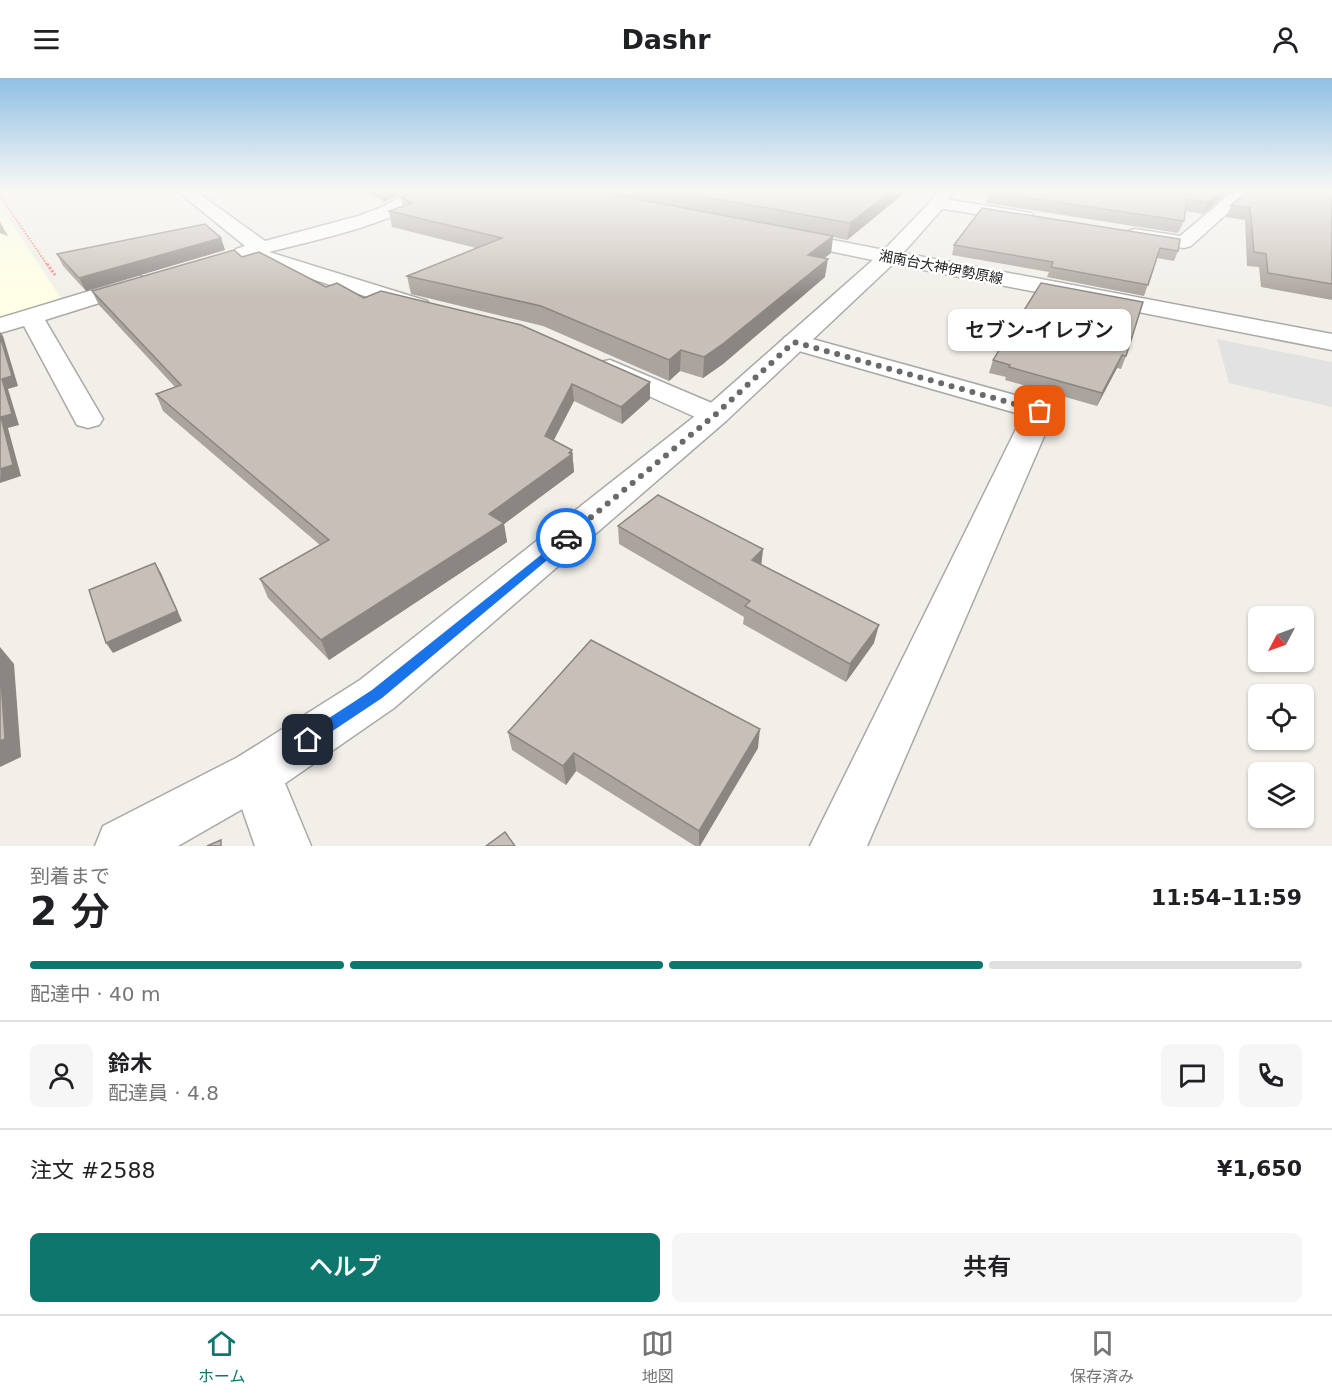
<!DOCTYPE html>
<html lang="ja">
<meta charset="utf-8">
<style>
:root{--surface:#fff;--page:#f6f6f6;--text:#202124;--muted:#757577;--line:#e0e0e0;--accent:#0f766e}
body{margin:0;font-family:"DejaVu Sans","Noto Sans JP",sans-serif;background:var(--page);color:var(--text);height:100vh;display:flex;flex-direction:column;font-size:22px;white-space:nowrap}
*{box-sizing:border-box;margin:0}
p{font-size:20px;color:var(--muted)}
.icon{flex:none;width:33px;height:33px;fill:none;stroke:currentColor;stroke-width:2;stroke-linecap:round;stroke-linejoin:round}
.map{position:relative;height:768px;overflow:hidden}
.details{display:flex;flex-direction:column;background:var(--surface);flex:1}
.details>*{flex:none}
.needle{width:39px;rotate:229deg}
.controls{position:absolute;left:1248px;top:528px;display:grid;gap:12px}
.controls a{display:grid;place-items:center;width:66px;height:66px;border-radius:9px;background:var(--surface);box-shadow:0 2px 4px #0004;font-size:30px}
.pin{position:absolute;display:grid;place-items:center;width:51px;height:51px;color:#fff;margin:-26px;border-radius:12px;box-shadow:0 3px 9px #0006}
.courier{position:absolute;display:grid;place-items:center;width:60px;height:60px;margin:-30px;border:4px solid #1a73e8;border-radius:50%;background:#fff;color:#222;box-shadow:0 2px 8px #0007}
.bubble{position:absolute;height:42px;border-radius:9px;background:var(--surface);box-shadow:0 2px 4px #0004;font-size:20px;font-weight:600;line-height:42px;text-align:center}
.overview em{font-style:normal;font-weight:600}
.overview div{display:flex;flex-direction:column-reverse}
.overview{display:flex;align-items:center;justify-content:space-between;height:102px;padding:0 30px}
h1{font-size:39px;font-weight:600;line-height:45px}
.bar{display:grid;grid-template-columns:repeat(4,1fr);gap:9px 6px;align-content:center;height:72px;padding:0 30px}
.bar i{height:8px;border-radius:4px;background:var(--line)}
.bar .on{background:var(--accent)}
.bar p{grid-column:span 4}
.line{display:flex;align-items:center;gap:15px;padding:0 30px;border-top:2px solid var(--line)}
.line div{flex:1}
.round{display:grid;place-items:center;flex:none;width:63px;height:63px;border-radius:9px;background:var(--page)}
.cta{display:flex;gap:12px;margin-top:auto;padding:12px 30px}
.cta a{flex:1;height:69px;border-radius:9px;background:var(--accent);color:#fff;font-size:24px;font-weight:600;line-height:69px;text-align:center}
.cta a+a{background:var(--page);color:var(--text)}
header{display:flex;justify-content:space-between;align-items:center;height:78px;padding:0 30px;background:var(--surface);font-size:27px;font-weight:600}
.tab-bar{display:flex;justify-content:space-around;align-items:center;height:84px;border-top:2px solid var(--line);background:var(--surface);font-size:16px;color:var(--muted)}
.tab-bar a{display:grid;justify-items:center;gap:3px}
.tab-bar .on{color:var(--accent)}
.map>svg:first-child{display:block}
.education{fill:#ffffe5}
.parking{fill:#e2e2e2}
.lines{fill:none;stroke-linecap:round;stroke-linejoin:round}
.minor-casing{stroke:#a9a9a9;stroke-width:3}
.tertiary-casing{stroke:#a9a9a9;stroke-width:3}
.path-far1{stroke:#fa8072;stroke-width:2;stroke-dasharray:1.5 1.5;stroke-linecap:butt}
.path{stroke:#fa8072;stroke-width:3;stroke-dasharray:2 2;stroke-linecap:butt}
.minor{fill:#fff;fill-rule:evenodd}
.tertiary{fill:#fff;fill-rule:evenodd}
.wall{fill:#aba49e}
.shaded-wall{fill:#8b8681}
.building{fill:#c7bfb8;stroke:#8b8681;stroke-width:1.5}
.route{fill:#1a73e8}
.done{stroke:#6b6a68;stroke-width:6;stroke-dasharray:0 10.8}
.labels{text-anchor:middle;stroke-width:5;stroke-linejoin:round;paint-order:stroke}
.far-street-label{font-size:14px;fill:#222;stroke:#fff}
</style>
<header><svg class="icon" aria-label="menu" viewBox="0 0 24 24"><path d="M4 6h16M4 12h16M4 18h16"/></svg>Dashr<svg class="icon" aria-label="person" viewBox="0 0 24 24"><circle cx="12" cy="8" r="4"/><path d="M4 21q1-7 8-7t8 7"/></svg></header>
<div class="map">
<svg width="1332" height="768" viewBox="0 0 1332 768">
<rect width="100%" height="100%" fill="#f2efe9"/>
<path class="education" d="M0 127 62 222 0 242Z"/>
<path class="parking" d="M1217 261 1332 284V329L1229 305Z"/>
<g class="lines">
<g class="minor-casing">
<g id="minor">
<path d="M176 112H194L265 163 358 138 382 129 415 112H434C410 143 307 164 269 174L427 223 431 228 427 233 419 235 411 233 247 180 236 179 233 175 236 171 245 168Z"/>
<path d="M1235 112H1253L1191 168 1184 170 1135 163 1128 161 1126 157 1128 153 1135 151 1180 158Z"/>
<path d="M938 120 1025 134 1031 135 1034 139 1031 143 1025 144 932 129 930 125 932 121Z"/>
<path d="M139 198 147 200 150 205 147 210 45 242 103 341 99 347 88 350 77 347 24 248 0 255V240Z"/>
<path d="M794 256 1051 327 1055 333 867 768H810L1023 337 785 269 781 264 785 259Z"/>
<path d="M610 282 726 331 730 337 726 343 715 346 704 343 600 296 596 290 600 284Z"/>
<path d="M256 672 274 679 311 768H255L230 696 238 679Z"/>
</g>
</g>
<g class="tertiary-casing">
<path id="tertiary" d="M938 112H954L944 129 903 175 1332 256V272L893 186 726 343 394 630 274 713 178 768H95L103 748 238 679 360 602 704 331 873 182 780 163 777 159 780 155 787 153 884 172 932 122Z"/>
</g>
<path class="path-far1" d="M0 118 48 188"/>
<path class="path" d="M47 186 55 197"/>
<use href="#minor" class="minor"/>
<use href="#tertiary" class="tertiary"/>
</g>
<g class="wall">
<path d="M364 112H409L384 124Z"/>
<path d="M416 112H908L847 162 833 159 831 175 824 180 825 199 723 286 703 300 680 293 669 303 543 248 411 216 407 198 476 170 392 149 389 133 403 128 401 120Z"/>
<path d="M990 112H1231L1203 136 1185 133 1184 143 1178 155 986 125 989 114Z"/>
<path d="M1332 113V222L1261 209 1259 189 1247 188 1245 142 1226 139 1231 127Z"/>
<path d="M982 130 1178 173 1174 183 1157 180 1144 218 1047 199 1049 194 952 177 954 167Z"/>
<path d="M0 144 8 158 0 155Z"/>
<path d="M221 160 225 172 86 213 63 188 57 176Z"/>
<path d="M242 179 326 209 364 220 650 321 622 346 574 323 554 362 572 372 574 394 504 446 507 464 329 582 268 520 260 501 320 467 163 333 156 316 175 309 99 227 92 213Z"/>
<path d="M1041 205 1126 278 1121 291 1117 290 1097 328 1005 302 1006 299 989 295 993 282Z"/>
<path d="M618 448 763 471 761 487 874 565 846 604 743 546 744 539 619 466Z"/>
<path d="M508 654 758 670 700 768H695L576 693 566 707 512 672Z"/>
</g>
<g class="shaded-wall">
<path d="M382 112H409L384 124Z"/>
<path d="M893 112H908L847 162 850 145Z"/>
<path d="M1222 112H1231L1203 136 1208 124Z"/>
<path d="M833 158 831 175 806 195 808 177Z"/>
<path d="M221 160 225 172 86 213 79 200Z"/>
<path d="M828 181 825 199 723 286 703 300 704 279Z"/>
<path d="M0 254 3 258 18 308 8 311 19 347 8 350 21 398 0 405 2 301Z"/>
<path d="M681 272 680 293 669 303V282Z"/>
<path d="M1122 277 1117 290 1097 328 1102 315Z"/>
<path d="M650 304V321L622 346 621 329Z"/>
<path d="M572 306 574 323 547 375 545 358Z"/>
<path d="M572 372 574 394 504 446 507 464 329 582 321 562Z"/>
<path d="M763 471 761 489 752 482Z"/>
<path d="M155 485 161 495 182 543 113 575 106 565Z"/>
<path d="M879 547 874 565 846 604 850 586Z"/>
<path d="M0 569 14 586 21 679 0 689Z"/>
<path d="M760 651 758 670 700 768H699V753Z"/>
<path d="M574 675 576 693 566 707 563 688Z"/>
</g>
<g class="building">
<path d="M416 112H589L833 158 808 177 828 181 724 265 704 279 681 272 669 282 541 228 407 198 502 160 389 133 412 125 401 120Z"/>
<path d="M667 112H893L850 145Z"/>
<path d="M990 112H1222L1208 124 1187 121 1184 143 989 114Z"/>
<path d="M1249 112 1332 113V206L1268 195 1266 176 1254 174 1250 130 1231 127Z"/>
<path d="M982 130 1180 161 1178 173 1160 170 1148 207 1051 189 1053 184 954 167Z"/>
<path d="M205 146 221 160 79 200 57 176Z"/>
<path d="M234 172 242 179 259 174 326 209 337 205 364 220 381 213 521 247 650 304 621 329 572 306 545 358 572 372 569 375 572 376 489 436 504 445 321 562 260 501 329 462 156 316 181 307 92 213Z"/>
<path d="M1041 205 1143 224 1126 278 1122 277 1102 315 1009 289 1010 287 993 282Z"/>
<path d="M0 258 12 298 2 301 12 336 1 339 13 387 0 391Z"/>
<path d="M658 417 763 471 752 482 879 547 850 586 745 528 750 523 618 448Z"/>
<path d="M155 485 177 533 106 565 89 512Z"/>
<path d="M591 562 760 651 699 753 574 675 563 688 508 654Z"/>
<path d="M0 586 5 661 0 663Z"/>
<path d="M505 754 515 768H486Z"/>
<path d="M221 762V768H207Z"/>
</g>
<linearGradient id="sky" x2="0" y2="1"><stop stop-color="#8fc0e4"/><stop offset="0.51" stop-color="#f9f8f5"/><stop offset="1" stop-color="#f9f8f5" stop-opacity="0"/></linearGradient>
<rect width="1332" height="220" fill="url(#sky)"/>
<path class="route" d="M566 457 572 460 570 463 382 620 313 666 308 668 303 666 301 662 303 657 372 612Z"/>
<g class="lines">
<path class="done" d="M566 460 715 337 794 264 1040 333"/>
</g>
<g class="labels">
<g class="far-street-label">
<text transform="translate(941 189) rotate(11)" y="5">湘南台大神伊勢原線</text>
</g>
</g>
</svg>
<div class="controls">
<a><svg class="needle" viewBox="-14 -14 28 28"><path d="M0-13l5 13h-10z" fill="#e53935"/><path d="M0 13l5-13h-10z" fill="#757577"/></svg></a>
<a><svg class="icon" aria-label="locate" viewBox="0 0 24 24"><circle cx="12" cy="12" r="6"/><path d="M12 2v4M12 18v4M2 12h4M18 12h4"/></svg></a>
<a><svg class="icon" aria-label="layers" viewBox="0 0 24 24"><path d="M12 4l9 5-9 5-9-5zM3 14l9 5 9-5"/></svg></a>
</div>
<div class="pin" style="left:1040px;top:333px;background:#ea580c"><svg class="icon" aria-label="bag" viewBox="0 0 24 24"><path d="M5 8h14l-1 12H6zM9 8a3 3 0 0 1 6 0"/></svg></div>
<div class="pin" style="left:308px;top:662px;background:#1f2937"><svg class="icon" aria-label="home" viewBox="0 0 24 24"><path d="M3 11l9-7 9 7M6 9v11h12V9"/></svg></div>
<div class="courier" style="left:566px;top:460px"><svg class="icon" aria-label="car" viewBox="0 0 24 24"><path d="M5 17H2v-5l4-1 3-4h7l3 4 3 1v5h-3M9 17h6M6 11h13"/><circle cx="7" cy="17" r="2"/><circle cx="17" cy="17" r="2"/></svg></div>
<div class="bubble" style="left:948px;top:231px;width:183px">セブン-イレブン</div>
</div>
<section class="details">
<div class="overview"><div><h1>2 分</h1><p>到着まで</p></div><em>11:54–11:59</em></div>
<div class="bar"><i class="on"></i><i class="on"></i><i class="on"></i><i></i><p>配達中 · 40 m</p></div>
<div class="line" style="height:108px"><a class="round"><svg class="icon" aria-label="person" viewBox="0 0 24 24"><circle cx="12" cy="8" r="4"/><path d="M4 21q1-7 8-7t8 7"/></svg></a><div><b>鈴木</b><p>配達員 · 4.8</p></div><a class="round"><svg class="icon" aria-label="chat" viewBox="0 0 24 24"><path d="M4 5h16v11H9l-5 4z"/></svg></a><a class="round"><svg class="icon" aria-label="phone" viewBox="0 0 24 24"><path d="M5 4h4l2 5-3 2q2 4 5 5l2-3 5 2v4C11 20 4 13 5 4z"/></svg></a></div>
<div class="line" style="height:78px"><div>注文 #2588</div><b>¥1,650</b></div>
<div class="cta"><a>ヘルプ</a><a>共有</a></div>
</section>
<nav class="tab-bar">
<a class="on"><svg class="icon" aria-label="home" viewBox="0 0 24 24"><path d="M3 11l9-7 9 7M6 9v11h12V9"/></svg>ホーム</a>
<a><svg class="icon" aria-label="map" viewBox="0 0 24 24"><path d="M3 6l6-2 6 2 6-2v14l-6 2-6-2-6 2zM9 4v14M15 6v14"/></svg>地図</a>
<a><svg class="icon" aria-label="saved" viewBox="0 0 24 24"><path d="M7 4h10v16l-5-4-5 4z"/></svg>保存済み</a>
</nav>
